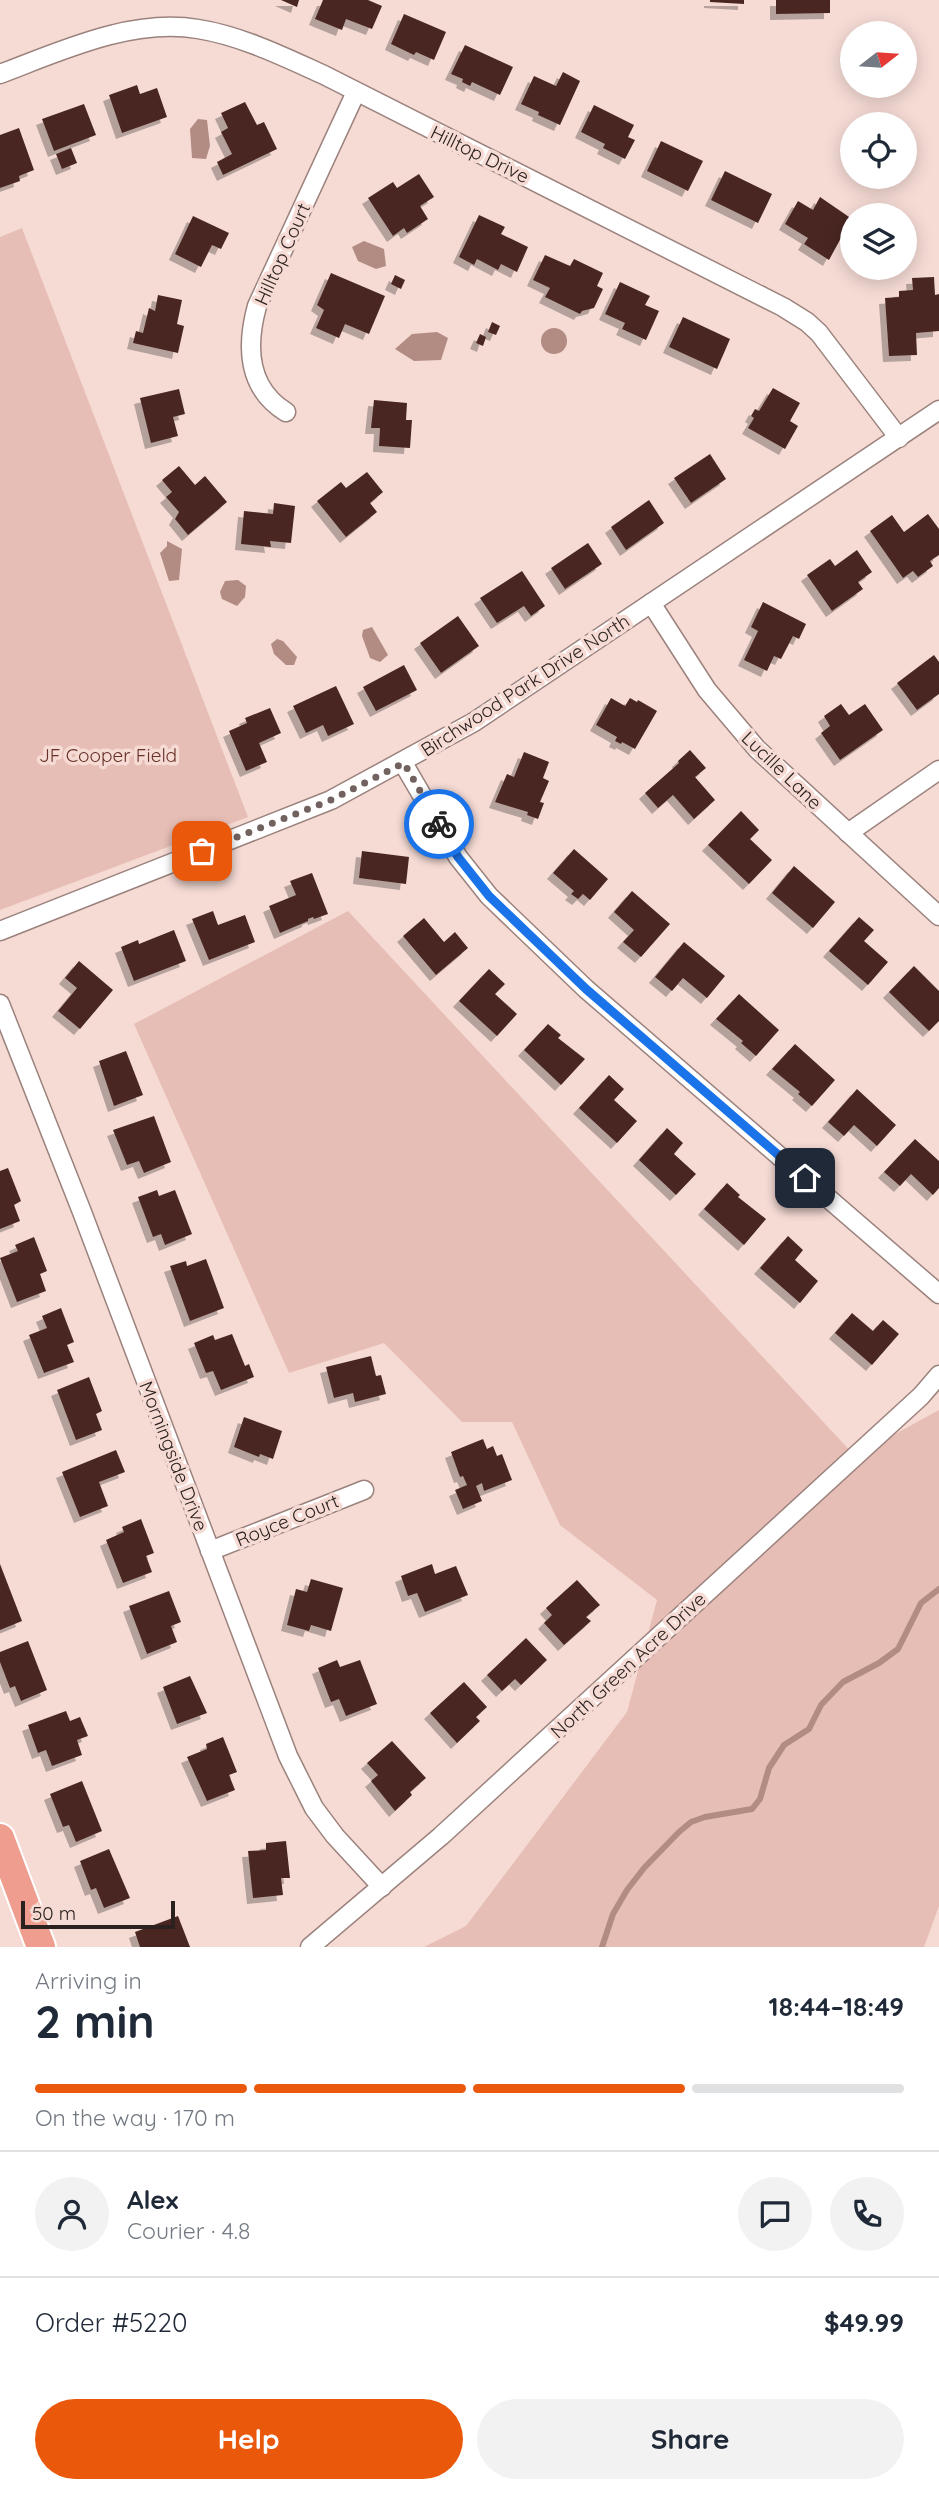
<!DOCTYPE html>
<meta charset="utf-8">
<style>
:root{--surface:#fff;--page:#f2f2f3;--text:#1f2937;--muted:#747a83;--line:#e0e1e3;--accent:#ea580c}
body{margin:0;font-family:Quicksand,sans-serif;background:var(--page);color:var(--text);height:100vh;display:flex;flex-direction:column;font-size:26px;white-space:nowrap}
*{box-sizing:border-box;margin:0}
p{font-size:23px;color:var(--muted)}
.icon{flex:none;width:38px;height:38px;fill:none;stroke:currentColor;stroke-width:2;stroke-linecap:round;stroke-linejoin:round}
.map{position:relative;height:1947px;overflow:hidden}
.side{display:flex;flex-direction:column;background:var(--surface);flex:1}
.side>*{flex:none}
.needle{width:46px;rotate:73deg}
.fabs{position:absolute;left:840px;top:21px;display:grid;gap:14px}
.fabs a{display:grid;place-items:center;width:77px;height:77px;border-radius:50%;background:var(--surface);box-shadow:0 4px 18px #0003;font-size:35px}
.scale{position:absolute;left:21px;bottom:18px;width:154px;box-sizing:border-box;padding-left:7px;border:4px solid #2b211f;border-top:0;font-size:19px;line-height:24px;white-space:nowrap;color:#2b211f;-webkit-text-stroke:5px #f6dbd5;paint-order:stroke}
.pin{position:absolute;display:grid;place-items:center;width:60px;height:60px;color:#fff;margin:-30px;border-radius:14px;box-shadow:0 4px 10px #0006}
.courier{position:absolute;display:grid;place-items:center;width:70px;height:70px;margin:-35px;border:5px solid #1a73e8;border-radius:50%;background:#fff;color:#222;box-shadow:0 2px 9px #0007}
.head em{font-style:normal;font-weight:700}
.head div{display:flex;flex-direction:column-reverse}
.head{display:flex;align-items:center;justify-content:space-between;height:119px;padding:0 35px}
h1{font-size:46px;font-weight:700;line-height:52px}
.bar{display:grid;grid-template-columns:repeat(4,1fr);gap:10px 7px;align-content:center;height:84px;padding:0 35px}
.bar i{height:9px;border-radius:5px;background:var(--line)}
.bar .active{background:var(--accent)}
.bar p{grid-column:span 4}
.line{display:flex;align-items:center;gap:18px;padding:0 35px;border-top:2px solid var(--line)}
.line div{flex:1}
.round{display:grid;place-items:center;flex:none;width:74px;height:74px;border-radius:37px;background:var(--page)}
.action{display:flex;gap:14px;margin-top:auto;padding:14px 35px}
.action a{flex:1;height:80px;border-radius:42px;background:var(--accent);color:#fff;font-size:28px;font-weight:700;line-height:80px;text-align:center}
.action a+a{background:var(--page);color:var(--text)}
.map>svg:first-child{display:block}
.green{fill:#e7beb5}
.water{fill:#b28b83}
.lines{fill:none;stroke-linecap:round;stroke-linejoin:round}
.stream{stroke:#b28b83;stroke-width:6}
.building{fill:#482822;filter:url(#shadow)}
.minor-casing{stroke:#9b827d;stroke-width:21}
.primary-casing{stroke:#fff;stroke-width:32}
.minor{stroke:#fff;stroke-width:18}
.primary{stroke:#ee9d8f;stroke-width:28}
.done{stroke:#72625f;stroke-width:7;stroke-dasharray:0 12.6}
.route{stroke:#1a73e8;stroke-width:9}
.labels{text-anchor:middle;stroke-width:7;stroke-linejoin:round;paint-order:stroke}
.street-label{font-size:19px;fill:#2b211f;stroke:#f6dbd5}
.park-label{font-size:19px;fill:#663026;stroke:#f6dbd5}
</style>
<div class="map">
<svg width="939" height="1947" viewBox="0 0 939 1947">
<defs>
<filter id="shadow"><feDropShadow dx="-6" dy="6" stdDeviation="0" flood-color="#0004"/></filter>
</defs>
<rect width="100%" height="100%" fill="#f6dbd5"/>
<g class="green">
<path d="M22 228 248 817 0 910V237Z"/>
<path d="M348 911 855 1456 939 1410V1906L924 1947H424L466 1926 627 1712 657 1600 560 1525 512 1422H462L384 1343 289 1373 134 1024Z"/>
</g>
<g class="water">
<path d="M198 119 207 120 210 146 206 159 192 158 190 129Z"/>
<path d="M364 241 384 249 386 266 376 269 358 261 352 247Z"/>
<circle cx="554" cy="341" r="13"/>
<path d="M437 332 448 338 441 360 414 361 395 349 412 334Z"/>
<path d="M167 541 182 549 179 580 169 581 160 553 167 546Z"/>
<path d="M238 580 246 586 245 597 237 606 222 599 220 592 225 581Z"/>
<path d="M372 627 388 655 380 662 370 658 362 636 363 630Z"/>
<path d="M277 639 283 641 297 657 294 665H286L274 654 271 644Z"/>
</g>
<g class="lines">
<path class="stream" d="M602 1947 613 1914 627 1890 644 1868 679 1832 691 1822 705 1817 752 1809 760 1799 769 1768 784 1745 809 1729 821 1705 843 1682 879 1663 898 1649 921 1603 939 1589"/>
</g>
<g class="building">
<path d="M281 0H299L297 7Z"/>
<path d="M323 0H368L382 6 372 29 346 19 342 30 315 19Z"/>
<path d="M710 0H744V4L710 2Z"/>
<path d="M776 0H830V13L776 14Z"/>
<path d="M404 14 446 32 434 60 416 52 414 55 391 44Z"/>
<path d="M465 45 513 67 500 95 472 82 470 86 462 82 463 79 451 74Z"/>
<path d="M563 72 580 81 560 125 538 115 539 112 521 104 534 76 556 86Z"/>
<path d="M137 85 140 94 157 88 167 117 122 133 109 95Z"/>
<path d="M245 102 257 125 264 122 277 149 223 175 217 162 232 154 221 132 228 128 221 113Z"/>
<path d="M84 104 96 135 54 151 42 119Z"/>
<path d="M594 105 634 125 628 137 635 140 625 159 603 148 605 144 581 132Z"/>
<path d="M19 128 34 170 19 176 20 181 0 188V135Z"/>
<path d="M661 141 703 161 688 191 647 171Z"/>
<path d="M71 148 77 163 62 169 56 154Z"/>
<path d="M725 171 772 194 758 223 711 200Z"/>
<path d="M419 174 434 197 420 206 428 219 407 233 404 228 393 236 368 198 393 182 397 188Z"/>
<path d="M820 197 852 219V223L849 229 847 227 829 260 804 244 808 238 785 224 798 201 813 210Z"/>
<path d="M479 215 505 227 501 234 528 247 517 272 501 264 498 270 477 259 474 265 459 257Z"/>
<path d="M193 216 229 233 221 249 212 245 201 267 175 254Z"/>
<path d="M545 255 570 266 574 259 603 273 597 286 603 289 594 308 582 311 580 314 545 297 550 288 533 280Z"/>
<path d="M331 273 385 296 369 334 345 324 339 338 316 328 324 310 317 305Z"/>
<path d="M395 275 405 280 401 289 391 284Z"/>
<path d="M934 277 935 295 939 294V331L916 333 917 355 889 356 885 298 899 297V291L913 290 912 278Z"/>
<path d="M620 282 650 296 645 305 659 311 646 340 622 329 625 323 605 314Z"/>
<path d="M158 295 182 300 177 324 184 326 178 353 133 343 136 331 143 333 149 308 155 311Z"/>
<path d="M683 317 730 339 717 369 669 347Z"/>
<path d="M492 322 500 326 496 335 488 332Z"/>
<path d="M480 334 486 337 483 346 476 343Z"/>
<path d="M773 388 800 403 790 421 798 426 785 449 748 428 754 418 751 416 755 409 759 411Z"/>
<path d="M179 389 185 414 173 417 178 436 151 443 140 398Z"/>
<path d="M374 400 407 403 406 420H412L410 448 379 446 380 428H371Z"/>
<path d="M710 454 726 479 691 503 674 478Z"/>
<path d="M179 466 195 485 205 476 227 502 188 535 175 519 179 512 166 497 172 492 162 480Z"/>
<path d="M367 472 383 492 370 503 377 512 346 537 317 501 341 482 346 488Z"/>
<path d="M649 500 664 523 626 550 611 527Z"/>
<path d="M274 503 295 506 291 543 270 541 271 547 241 544 244 511 273 514Z"/>
<path d="M928 514 939 529V555L930 561 933 566 918 577 913 571 903 578 870 531 892 515 904 532Z"/>
<path d="M588 543 602 564 565 589 551 568Z"/>
<path d="M857 550 872 572 858 582 863 589 832 611 807 575 830 559 835 566Z"/>
<path d="M522 571 545 606 531 616 524 606 497 623 480 598Z"/>
<path d="M763 602 806 624 799 639 793 636 781 659 774 656 767 671 744 660 758 631 751 627Z"/>
<path d="M458 616 479 646 441 673 420 643Z"/>
<path d="M934 655 939 662V694L917 710 897 683Z"/>
<path d="M404 665 417 690 376 711 363 687Z"/>
<path d="M336 686 354 724 328 736 323 725 306 733 293 706Z"/>
<path d="M611 698 625 706 630 698 637 702 638 700 657 711 635 749 622 742 621 744 615 741 617 737 596 725Z"/>
<path d="M841 704 849 715 865 704 883 730 840 760 821 733 830 726 824 716Z"/>
<path d="M270 708 281 733 259 743 267 762 246 771 229 731 247 723 245 718Z"/>
<path d="M690 750 706 768 695 777 715 800 694 819 673 795 658 808 645 793 679 763 678 761Z"/>
<path d="M524 752 549 762 543 778 549 781 540 802 544 803 538 819 527 815 528 812 495 802 507 774 514 777Z"/>
<path d="M741 811 759 830 750 839 772 860 749 884 708 845Z"/>
<path d="M574 849 608 879 590 900 583 894 578 899 571 894 574 891 553 873Z"/>
<path d="M362 851 409 857 406 884 359 878Z"/>
<path d="M794 866 835 902 813 928 772 893Z"/>
<path d="M312 873 328 914 314 919 313 917 308 919V921L280 933 269 906 296 895 290 881Z"/>
<path d="M632 891 670 924 641 957 623 942 634 930 614 912Z"/>
<path d="M213 911 218 925 245 915 255 942 209 960 192 919Z"/>
<path d="M859 917 874 930 864 941 888 962 868 985 829 951Z"/>
<path d="M424 918 444 942 455 932 468 948 436 975 403 936Z"/>
<path d="M174 930 186 961 134 981 121 947 138 940 139 944Z"/>
<path d="M684 942 725 976 707 998 683 978 672 991 655 977Z"/>
<path d="M79 961 113 990 80 1029 58 1011 77 988 65 978Z"/>
<path d="M914 966 939 991V1021L929 1031 889 992Z"/>
<path d="M489 969 505 984 495 994 517 1014 497 1036 459 1001Z"/>
<path d="M739 994 779 1030 756 1056 741 1043 743 1041 716 1019Z"/>
<path d="M548 1024 561 1035 558 1038 585 1059 561 1085 524 1050Z"/>
<path d="M795 1044 835 1080 812 1106 798 1094 800 1092 772 1069Z"/>
<path d="M126 1051 143 1095 114 1106 99 1061Z"/>
<path d="M609 1075 624 1089 614 1100 637 1121 617 1143 579 1108Z"/>
<path d="M857 1089 896 1125 877 1146 854 1125 844 1136 828 1122Z"/>
<path d="M154 1116 171 1162 144 1173 139 1161 127 1165 113 1130Z"/>
<path d="M667 1128 683 1143 674 1154 696 1174 676 1195 639 1160Z"/>
<path d="M915 1139 939 1161V1188L933 1195 911 1174 900 1186 884 1172Z"/>
<path d="M8 1168 21 1201 14 1205 20 1221 0 1229V1171Z"/>
<path d="M727 1183 740 1195 738 1197 766 1219 744 1245 704 1209Z"/>
<path d="M157 1190 159 1196 175 1190 192 1234 165 1245 161 1234 153 1237 138 1197Z"/>
<path d="M788 1236 803 1250 795 1260 818 1281 800 1303 760 1268Z"/>
<path d="M34 1237 47 1271 40 1274 46 1291 17 1302 0 1258 18 1251 15 1245Z"/>
<path d="M206 1259 224 1308 190 1321 170 1266 186 1261 187 1266Z"/>
<path d="M61 1308 74 1342 67 1345 74 1362 44 1373 29 1335 47 1328 42 1316Z"/>
<path d="M852 1313 873 1331 883 1320 899 1334 872 1365 835 1333Z"/>
<path d="M232 1334 245 1366 249 1364 254 1377 221 1390 213 1371 206 1373 194 1343 213 1335 215 1340Z"/>
<path d="M371 1356 376 1376 381 1375 386 1394 355 1402 353 1393 334 1398 326 1367Z"/>
<path d="M89 1377 102 1411 96 1414 102 1430 76 1440 57 1390Z"/>
<path d="M244 1417 282 1431 273 1459 260 1454 259 1457 234 1447Z"/>
<path d="M483 1439 487 1449 493 1446 497 1456 502 1454 512 1480 484 1491 482 1483 476 1486 482 1501 463 1509 455 1490 467 1485 463 1476 460 1477 451 1452Z"/>
<path d="M116 1450 125 1472 99 1482 108 1506 80 1517 62 1472Z"/>
<path d="M141 1519 154 1553 146 1556 152 1572 123 1583 106 1540 124 1532 122 1527Z"/>
<path d="M0 1564 22 1621 0 1630Z"/>
<path d="M432 1564 435 1574 456 1566 468 1595 425 1612 417 1593 408 1596 401 1576Z"/>
<path d="M311 1579 343 1588 331 1631 311 1625 309 1631 287 1625 296 1589 307 1592Z"/>
<path d="M577 1580 600 1605 586 1617 591 1621 564 1645 544 1623 552 1615 546 1608Z"/>
<path d="M169 1591 181 1622 171 1626 177 1642 147 1654 129 1606Z"/>
<path d="M526 1638 547 1660 521 1685 515 1679 502 1691 487 1675Z"/>
<path d="M28 1641 47 1690 21 1701 15 1686 10 1688 0 1662V1652Z"/>
<path d="M337 1660 340 1667 360 1660 377 1704 346 1716 339 1699 331 1702 318 1668Z"/>
<path d="M190 1676 207 1713 177 1724 163 1687Z"/>
<path d="M464 1682 487 1707 476 1717 480 1721 457 1743 430 1713Z"/>
<path d="M66 1711 70 1721 80 1717 88 1736 77 1740 82 1755 52 1766 46 1750 38 1753 28 1725Z"/>
<path d="M223 1737 237 1772 229 1775 235 1790 207 1801 187 1757 207 1749 206 1744Z"/>
<path d="M392 1741 426 1778 410 1792 412 1795 395 1811 371 1781 378 1775 367 1763Z"/>
<path d="M82 1781 102 1831 76 1842 69 1825 63 1827 50 1794Z"/>
<path d="M286 1841 290 1878H281L283 1895 253 1898 248 1851 266 1850V1843Z"/>
<path d="M109 1849 130 1898 104 1908 96 1888 91 1890 80 1861Z"/>
<path d="M178 1916 190 1947H140L135 1932Z"/>
</g>
<g class="lines">
<g class="minor-casing">
<g id="minor">
<path d="M0 74C61 51 131 18 198 29 242 36 284 57 324 75L783 307 807 322 819 333 899 438"/>
<path d="M286 412C247 388 246 346 257 306L356 92"/>
<path d="M651 603 707 690 757 749 939 916"/>
<path d="M403 763 458 857 489 896 586 989 939 1294"/>
<path d="M848 833 939 770"/>
<path d="M0 931 331 800 474 722 939 410"/>
<path d="M0 1004 82 1212 288 1756 314 1808 335 1836 382 1887"/>
<path d="M210 1551 364 1490"/>
<path d="M310 1947 441 1836 921 1396 939 1375"/>
</g>
</g>
<g class="primary-casing">
<path id="primary" d="M0 1838 41 1947"/>
</g>
<use href="#minor" class="minor"/>
<use href="#primary" class="primary"/>
</g>
<g class="lines">
<path class="done" d="M202 851 331 800 404 763 439 824"/>
<path class="route" d="M439 824 458 857 489 896 586 989 805 1178"/>
</g>
<g class="labels">
<g class="street-label">
<text transform="translate(480 154) rotate(26)" y="7">Hilltop Drive</text>
<text transform="translate(282 254) rotate(-66)" y="7">Hilltop Court</text>
<text transform="translate(525 685) rotate(-33)" y="7">Birchwood Park Drive North</text>
<text transform="translate(782 770) rotate(44)" y="7">Lucille Lane</text>
<text transform="translate(174 1456) rotate(69)" y="7">Morningside Drive</text>
<text transform="translate(287 1520) rotate(-22)" y="7">Royce Court</text>
<text transform="translate(628 1665) rotate(-43)" y="7">North Green Acre Drive</text>
</g>
<g class="park-label">
<text x="108" y="762">JF Cooper Field</text>
</g>
</g>
</svg>
<div class="fabs">
<a><svg class="needle" viewBox="-14 -14 28 28"><path d="M0-13l5 13h-10z" fill="#e53935"/><path d="M0 13l5-13h-10z" fill="#747a83"/></svg></a>
<a><svg class="icon" aria-label="locate" viewBox="0 0 24 24"><circle cx="12" cy="12" r="6"/><path d="M12 2v4M12 18v4M2 12h4M18 12h4"/></svg></a>
<a><svg class="icon" aria-label="layers" viewBox="0 0 24 24"><path d="M12 4l9 5-9 5-9-5zM3 14l9 5 9-5"/></svg></a>
</div>
<div class="scale">50 m</div>
<div class="pin" style="left:202px;top:851px;background:#ea580c"><svg class="icon" aria-label="bag" viewBox="0 0 24 24"><path d="M5 8h14l-1 12H6zM9 8a3 3 0 0 1 6 0"/></svg></div>
<div class="pin" style="left:805px;top:1178px;background:#1f2937"><svg class="icon" aria-label="home" viewBox="0 0 24 24"><path d="M3 11l9-7 9 7M6 9v11h12V9"/></svg></div>
<div class="courier" style="left:439px;top:824px"><svg class="icon" aria-label="bike" viewBox="0 0 24 24"><circle cx="6" cy="16" r="4"/><circle cx="18" cy="16" r="4"/><path d="M6 16l4-8h5l3 8M10 8l3 8H6M13 5h3"/></svg></div>
</div>
<section class="side">
<div class="head"><div><h1>2 min</h1><p>Arriving in</p></div><em>18:44–18:49</em></div>
<div class="bar"><i class="active"></i><i class="active"></i><i class="active"></i><i></i><p>On the way · 170 m</p></div>
<div class="line" style="height:126px"><a class="round"><svg class="icon" aria-label="person" viewBox="0 0 24 24"><circle cx="12" cy="8" r="4"/><path d="M4 21q1-7 8-7t8 7"/></svg></a><div><b>Alex</b><p>Courier · 4.8</p></div><a class="round"><svg class="icon" aria-label="chat" viewBox="0 0 24 24"><path d="M4 5h16v11H9l-5 4z"/></svg></a><a class="round"><svg class="icon" aria-label="phone" viewBox="0 0 24 24"><path d="M5 4h4l2 5-3 2q2 4 5 5l2-3 5 2v4C11 20 4 13 5 4z"/></svg></a></div>
<div class="line" style="height:91px"><div>Order #5220</div><b>$49.99</b></div>
<div class="action"><a>Help</a><a>Share</a></div>
</section>
